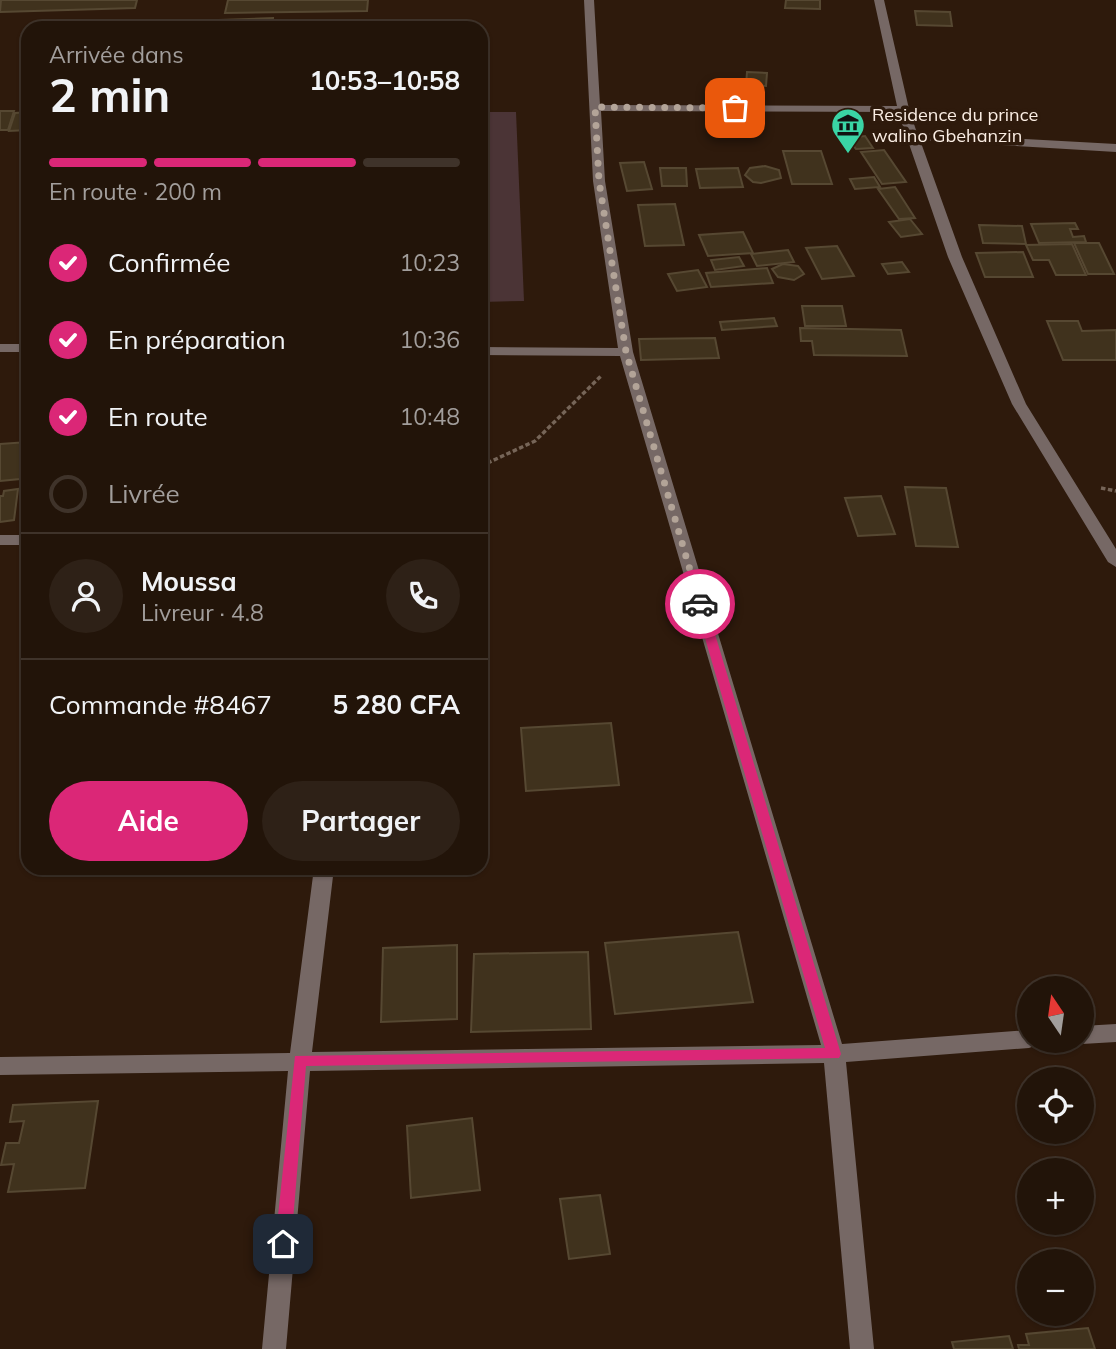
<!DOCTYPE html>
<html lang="fr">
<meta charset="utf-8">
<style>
:root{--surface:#221409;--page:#2e2117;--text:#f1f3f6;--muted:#a29e9c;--line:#3f332a;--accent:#db2777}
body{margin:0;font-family:Mulish,sans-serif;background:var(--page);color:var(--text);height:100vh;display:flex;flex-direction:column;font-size:26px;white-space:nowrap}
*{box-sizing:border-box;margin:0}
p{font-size:23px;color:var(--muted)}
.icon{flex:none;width:38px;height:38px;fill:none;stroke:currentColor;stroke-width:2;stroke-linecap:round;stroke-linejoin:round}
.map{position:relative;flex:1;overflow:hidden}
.sheet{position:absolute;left:21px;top:21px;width:467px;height:854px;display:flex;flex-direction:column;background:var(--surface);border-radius:21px;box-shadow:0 2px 5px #0004,0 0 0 2px var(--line)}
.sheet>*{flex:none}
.needle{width:46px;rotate:347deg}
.buttons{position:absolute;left:1017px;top:976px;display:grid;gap:14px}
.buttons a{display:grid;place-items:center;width:77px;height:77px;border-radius:50%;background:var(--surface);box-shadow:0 2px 5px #0004,0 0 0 2px var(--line);font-size:35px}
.pin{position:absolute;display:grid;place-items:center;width:60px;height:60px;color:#fff;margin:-30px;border-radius:14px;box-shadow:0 4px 10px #0006}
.courier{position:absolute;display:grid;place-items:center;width:70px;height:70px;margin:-35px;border:5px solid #db2777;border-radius:50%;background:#fff;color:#222;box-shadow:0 2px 9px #0007}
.overview em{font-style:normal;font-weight:700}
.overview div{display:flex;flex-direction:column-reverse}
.overview{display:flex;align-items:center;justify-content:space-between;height:119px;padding:0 28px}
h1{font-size:46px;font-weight:700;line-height:52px}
.bar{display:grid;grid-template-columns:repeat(4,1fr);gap:10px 7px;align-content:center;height:84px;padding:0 28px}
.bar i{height:9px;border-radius:5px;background:var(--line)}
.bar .selected{background:var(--accent)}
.bar p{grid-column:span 4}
.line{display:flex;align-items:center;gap:18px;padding:0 28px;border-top:2px solid var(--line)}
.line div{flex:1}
.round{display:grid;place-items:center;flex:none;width:74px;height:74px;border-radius:37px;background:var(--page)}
ol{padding:0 28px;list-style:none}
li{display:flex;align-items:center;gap:21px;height:77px}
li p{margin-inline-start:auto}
li .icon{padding:7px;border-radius:50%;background:var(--accent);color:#fff;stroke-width:4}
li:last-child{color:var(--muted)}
li i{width:38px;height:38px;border:4px solid var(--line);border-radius:50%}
.action{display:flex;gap:14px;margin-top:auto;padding:14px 28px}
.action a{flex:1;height:80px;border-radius:42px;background:var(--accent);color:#fff;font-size:28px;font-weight:700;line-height:80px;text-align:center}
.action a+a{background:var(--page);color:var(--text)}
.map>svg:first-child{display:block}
.green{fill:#4b3436}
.building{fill:#40321d;stroke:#564832;stroke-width:2}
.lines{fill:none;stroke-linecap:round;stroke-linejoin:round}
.path{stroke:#766558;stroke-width:3.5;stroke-dasharray:4.5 2.5;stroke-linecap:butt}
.street{fill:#766865;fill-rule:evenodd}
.route{fill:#db2777}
.done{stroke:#b3a498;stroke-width:7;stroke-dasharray:0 12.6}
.labels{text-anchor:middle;stroke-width:7;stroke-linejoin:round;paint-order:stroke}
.far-poi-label{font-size:18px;fill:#fbeee4;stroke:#2e1a0c;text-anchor:start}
</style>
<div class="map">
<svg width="1116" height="1349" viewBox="0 0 1116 1349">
<rect width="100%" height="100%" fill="#2e1a0c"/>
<path class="green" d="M481 112H516L524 301 481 302Z"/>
<g class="building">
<path d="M1 0H137L135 8 0 12Z"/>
<path d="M228 0H368L367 11 225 13Z"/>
<path d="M786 0H820V9L785 8Z"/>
<path d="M915 11 950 12 952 26 917 25Z"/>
<path d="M273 18 272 28H218L219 20Z"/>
<path d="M747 72 767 73 766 86 746 85Z"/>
<path d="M0 111H14L8 130H0Z"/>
<path d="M28 112V130L9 131 15 113Z"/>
<path d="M722 115H743L744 124H723Z"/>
<path d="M865 136 873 148 856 149 847 138Z"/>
<path d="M884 150 906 182 882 184 861 152Z"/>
<path d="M783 151H821L832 184H792Z"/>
<path d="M644 162 652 189 627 191 620 163Z"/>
<path d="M765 166 779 170 781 178 761 183 753 182 745 175 750 168Z"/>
<path d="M660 168H686L687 186H662Z"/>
<path d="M738 168 743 187 700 188 696 169Z"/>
<path d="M874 177 880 187 855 189 850 179Z"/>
<path d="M895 187 915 218 899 219 878 189Z"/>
<path d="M675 204 684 245 645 246 638 205Z"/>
<path d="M910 219 922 234 901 237 889 222Z"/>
<path d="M1075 223 1078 229H1070L1073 237 1084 236 1086 242 1039 243 1031 224Z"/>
<path d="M979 225 1022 226 1026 244 983 243Z"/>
<path d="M743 232 753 253 708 256 699 235Z"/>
<path d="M1074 243H1099L1114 274H1088Z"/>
<path d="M1072 244 1086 275H1056L1049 260H1033L1026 245Z"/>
<path d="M837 246 854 276 822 279 806 248Z"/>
<path d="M788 250 794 262 757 266 751 254Z"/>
<path d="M1023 252 1033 277H985L976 253Z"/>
<path d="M739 257 744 266 715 270 711 260Z"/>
<path d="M902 262 909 272 888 274 882 264Z"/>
<path d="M783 264 798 266 804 274 794 280 778 277 772 269Z"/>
<path d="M767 268 773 283 711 287 706 273Z"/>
<path d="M698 270 707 287 677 291 668 274Z"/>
<path d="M802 306H842L846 326H805Z"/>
<path d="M774 318 777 326 722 330 720 322Z"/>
<path d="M1047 321H1078L1082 331 1116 330V360H1063Z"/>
<path d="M800 328 901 330 907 356 814 355 812 341H801Z"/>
<path d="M715 338 719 358 641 360 639 339Z"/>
<path d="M27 442 20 479 0 481V444Z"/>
<path d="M905 487 946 488 958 547 916 546Z"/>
<path d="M18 489 14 520 0 522V496H3L4 491Z"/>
<path d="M881 496 895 534 858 536 845 498Z"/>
<path d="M611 723 619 785 526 791 521 728Z"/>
<path d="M738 932 753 1002 615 1014 605 943Z"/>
<path d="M457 945V1019L381 1022 383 948Z"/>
<path d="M588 952 591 1029 471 1032 474 954Z"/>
<path d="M98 1101 85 1188 8 1192 14 1164 1 1165 6 1143H19L24 1121 10 1122 13 1105Z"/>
<path d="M472 1118 480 1190 411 1198 407 1126Z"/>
<path d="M600 1195 610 1254 569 1259 560 1199Z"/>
<path d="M1088 1328 1095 1349H1019L1018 1345H1029L1026 1334Z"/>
<path d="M1009 1336 1013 1349H954L952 1342Z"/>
</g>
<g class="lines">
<g class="path">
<path d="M481 466 535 441 602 375"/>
<path d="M1101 488 1116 491"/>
</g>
<g class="street">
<path d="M584 0H594L600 105 897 106 874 0H884L909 109 917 133 1116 144V152L920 140 962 257 1026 404 1116 549V567L1108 562 1012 404 948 257 898 112 601 111 605 181 633 352 842 1044 1029 1030V1041H1039L1037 1045 1029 1048 846 1062 874 1349H850L824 1063 310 1071 286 1349H262L288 1071 0 1075V1057L290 1053 314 868H334L312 1052 821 1045 620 356 481 355V347L618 348 593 181Z"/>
<rect x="0" y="344" width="28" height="8"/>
<rect x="0" y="535" width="28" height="10"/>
<path d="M1116 1024V1042L1082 1044 1074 1041H1082V1026Z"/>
</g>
</g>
<path class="route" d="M700 600 706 604 841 1054 839 1058 306 1066 291 1244 288 1249 283 1251 278 1249 275 1244 295 1056 825 1048 695 604Z"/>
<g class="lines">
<path class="done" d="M700 604 626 352 599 181 595 107 735 108"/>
</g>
<defs>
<g id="museum-pin" transform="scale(1.75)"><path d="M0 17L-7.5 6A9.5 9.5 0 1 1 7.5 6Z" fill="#3ad4a5" stroke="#2e1a0c"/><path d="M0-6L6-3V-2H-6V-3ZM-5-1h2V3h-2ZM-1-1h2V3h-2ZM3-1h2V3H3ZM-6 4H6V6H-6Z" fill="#111"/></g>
</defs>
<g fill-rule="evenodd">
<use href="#museum-pin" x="848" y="125"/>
</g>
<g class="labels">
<g class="far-poi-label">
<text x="872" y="121">Residence du prince<tspan x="872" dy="21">walino Gbehanzin</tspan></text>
</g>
</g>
</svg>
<div class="buttons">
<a><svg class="needle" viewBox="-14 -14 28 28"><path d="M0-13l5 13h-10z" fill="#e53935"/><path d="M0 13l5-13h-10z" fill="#a29e9c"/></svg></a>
<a><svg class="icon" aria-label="locate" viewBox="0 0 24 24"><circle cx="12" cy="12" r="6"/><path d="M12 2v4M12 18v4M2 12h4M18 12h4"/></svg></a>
<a>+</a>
<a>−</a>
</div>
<div class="pin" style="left:735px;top:108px;background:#ea580c"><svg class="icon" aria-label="bag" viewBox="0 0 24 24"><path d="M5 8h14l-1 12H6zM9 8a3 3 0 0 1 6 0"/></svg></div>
<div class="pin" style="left:283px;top:1244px;background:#1f2937"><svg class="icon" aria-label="home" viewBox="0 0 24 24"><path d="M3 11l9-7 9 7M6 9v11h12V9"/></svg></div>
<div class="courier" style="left:700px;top:604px"><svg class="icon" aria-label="car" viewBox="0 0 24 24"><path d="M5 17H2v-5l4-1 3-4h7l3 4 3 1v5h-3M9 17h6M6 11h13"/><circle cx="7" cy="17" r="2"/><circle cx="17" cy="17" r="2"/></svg></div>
<section class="sheet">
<div class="overview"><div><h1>2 min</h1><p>Arrivée dans</p></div><em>10:53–10:58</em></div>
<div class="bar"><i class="selected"></i><i class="selected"></i><i class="selected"></i><i></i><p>En route · 200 m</p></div>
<ol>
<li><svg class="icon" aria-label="check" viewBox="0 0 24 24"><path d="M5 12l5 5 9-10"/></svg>Confirmée<p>10:23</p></li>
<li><svg class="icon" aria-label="check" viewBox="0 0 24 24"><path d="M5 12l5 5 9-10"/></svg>En préparation<p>10:36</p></li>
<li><svg class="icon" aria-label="check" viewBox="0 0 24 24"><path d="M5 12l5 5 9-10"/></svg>En route<p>10:48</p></li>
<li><i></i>Livrée</li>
</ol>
<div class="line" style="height:126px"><a class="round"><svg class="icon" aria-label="person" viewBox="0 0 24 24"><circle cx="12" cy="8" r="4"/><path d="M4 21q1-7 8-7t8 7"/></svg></a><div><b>Moussa</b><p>Livreur · 4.8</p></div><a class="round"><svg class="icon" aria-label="phone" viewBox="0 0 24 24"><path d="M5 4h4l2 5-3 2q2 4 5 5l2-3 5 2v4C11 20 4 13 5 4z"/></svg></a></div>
<div class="line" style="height:91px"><div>Commande #8467</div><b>5 280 CFA</b></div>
<div class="action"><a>Aide</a><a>Partager</a></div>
</section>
</div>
